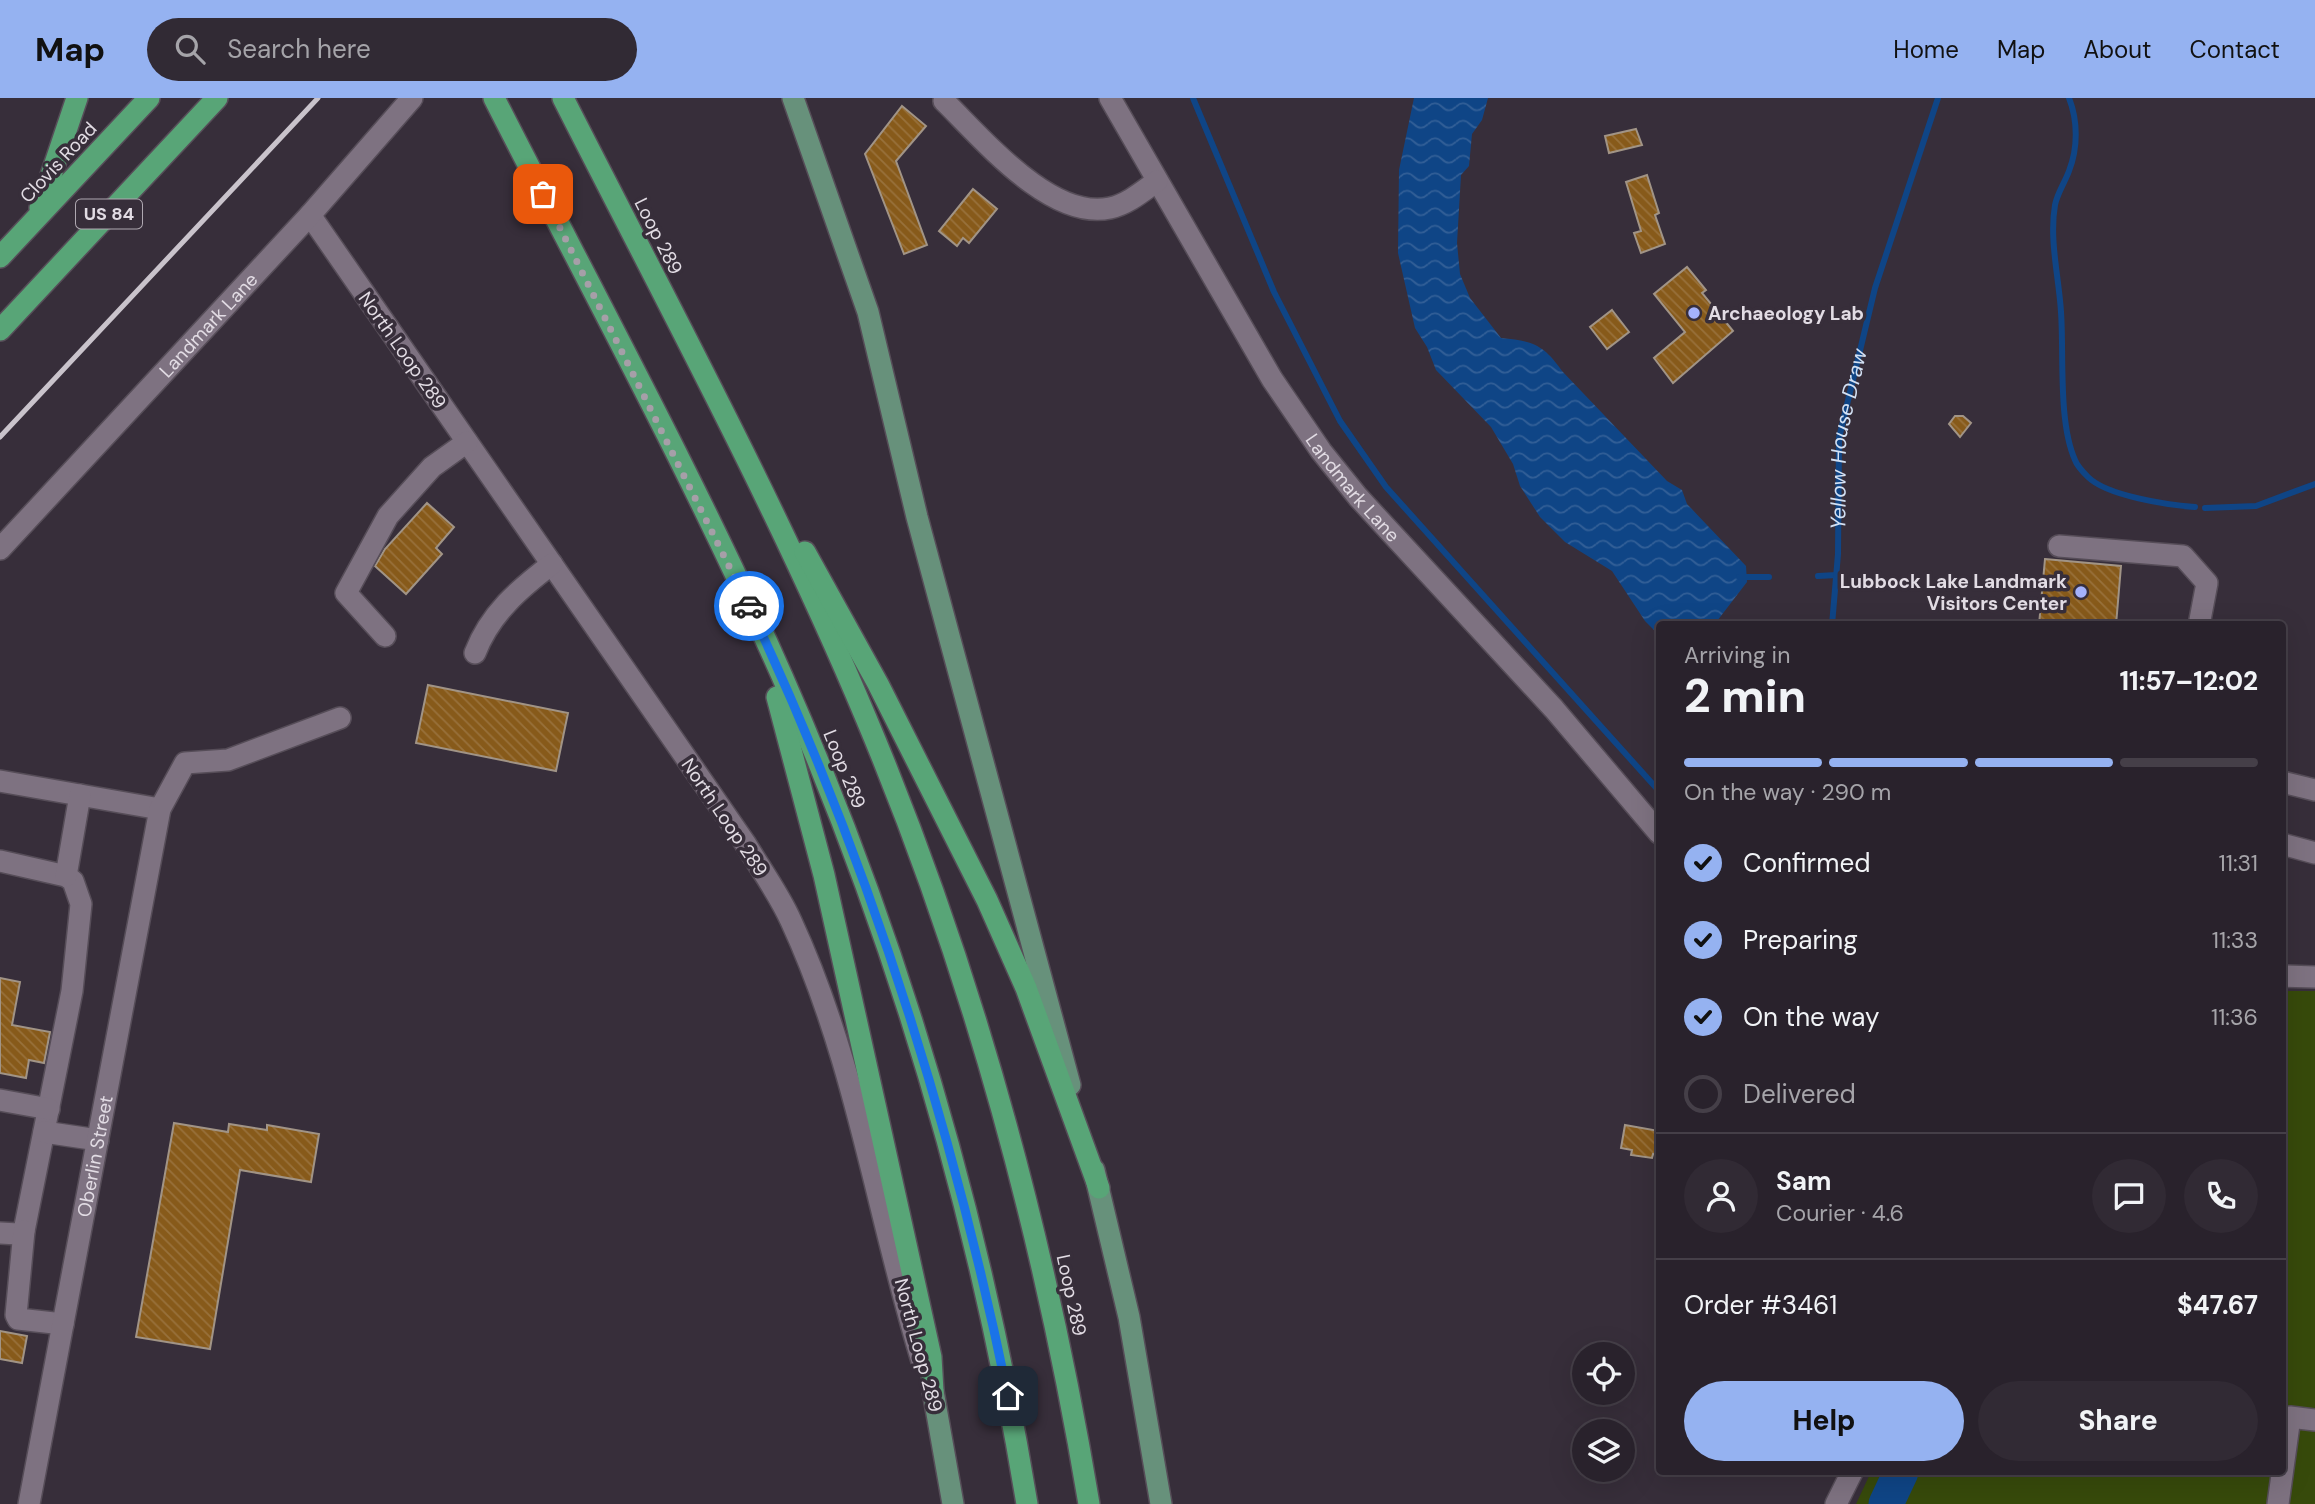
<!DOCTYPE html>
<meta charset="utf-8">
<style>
:root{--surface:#29222c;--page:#312a34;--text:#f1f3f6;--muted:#a5a4a9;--line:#453f48;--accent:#95b2f1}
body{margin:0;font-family:"DM Sans",sans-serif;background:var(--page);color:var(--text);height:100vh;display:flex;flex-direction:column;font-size:26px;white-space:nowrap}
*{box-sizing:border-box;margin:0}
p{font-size:23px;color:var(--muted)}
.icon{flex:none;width:38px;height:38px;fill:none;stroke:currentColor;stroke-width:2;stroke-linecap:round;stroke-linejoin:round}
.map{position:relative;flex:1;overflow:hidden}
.side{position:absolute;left:1656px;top:523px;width:630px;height:854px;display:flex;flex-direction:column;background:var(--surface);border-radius:7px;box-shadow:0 7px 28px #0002,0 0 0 2px var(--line)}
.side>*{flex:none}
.tools{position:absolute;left:1572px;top:1244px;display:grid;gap:14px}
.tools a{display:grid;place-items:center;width:63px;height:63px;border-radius:50%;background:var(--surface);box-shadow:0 7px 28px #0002,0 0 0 2px var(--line);font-size:35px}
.pin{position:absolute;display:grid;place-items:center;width:60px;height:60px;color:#fff;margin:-30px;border-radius:14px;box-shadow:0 4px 10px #0006}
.courier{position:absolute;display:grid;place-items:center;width:70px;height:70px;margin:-35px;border:5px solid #1a73e8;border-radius:50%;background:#fff;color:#222;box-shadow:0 2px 9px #0007}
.head em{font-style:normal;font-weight:800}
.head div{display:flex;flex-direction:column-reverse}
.head{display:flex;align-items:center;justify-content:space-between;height:119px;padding:0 28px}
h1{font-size:46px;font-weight:800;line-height:52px}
.bar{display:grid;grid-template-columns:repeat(4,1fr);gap:10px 7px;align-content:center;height:84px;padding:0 28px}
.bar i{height:9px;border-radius:5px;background:var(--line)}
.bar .current{background:var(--accent)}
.bar p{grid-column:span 4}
.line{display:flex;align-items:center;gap:18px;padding:0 28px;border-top:2px solid var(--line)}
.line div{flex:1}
.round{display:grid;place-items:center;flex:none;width:74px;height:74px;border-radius:37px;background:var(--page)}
ol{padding:0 28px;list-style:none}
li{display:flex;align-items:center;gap:21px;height:77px}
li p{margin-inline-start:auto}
li .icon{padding:7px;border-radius:50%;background:var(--accent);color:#111;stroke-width:4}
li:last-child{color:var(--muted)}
li i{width:38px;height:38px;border:4px solid var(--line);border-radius:50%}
.primary-button{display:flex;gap:14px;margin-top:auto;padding:14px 28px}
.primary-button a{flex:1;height:80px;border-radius:42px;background:var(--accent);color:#111;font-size:28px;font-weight:800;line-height:80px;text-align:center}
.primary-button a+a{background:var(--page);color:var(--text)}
header{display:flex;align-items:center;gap:42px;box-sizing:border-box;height:98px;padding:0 35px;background:var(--accent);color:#111}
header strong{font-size:33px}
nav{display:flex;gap:38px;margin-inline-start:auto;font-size:24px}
.search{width:490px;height:63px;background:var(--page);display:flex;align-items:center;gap:18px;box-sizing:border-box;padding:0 24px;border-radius:38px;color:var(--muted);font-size:26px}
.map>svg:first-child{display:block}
.green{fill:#374a0b}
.water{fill:url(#water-waves)}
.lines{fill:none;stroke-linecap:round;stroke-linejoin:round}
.stream{stroke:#0f4586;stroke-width:6}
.river{stroke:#0f4586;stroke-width:35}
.building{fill:url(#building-back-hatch);stroke:#a19486;stroke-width:2}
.minor-casing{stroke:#564d58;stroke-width:24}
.major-casing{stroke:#564d58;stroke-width:24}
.highway-casing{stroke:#564d58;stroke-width:24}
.minor{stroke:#7e7281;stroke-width:21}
.major{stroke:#67917b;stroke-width:21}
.highway{stroke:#58a577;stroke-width:21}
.rail{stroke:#c9c3cb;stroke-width:5}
.done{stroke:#a69fa8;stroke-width:7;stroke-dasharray:0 12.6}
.route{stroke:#1a73e8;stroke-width:9}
.poi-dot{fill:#a4b2fc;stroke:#372e3a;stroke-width:2.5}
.labels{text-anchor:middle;stroke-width:7;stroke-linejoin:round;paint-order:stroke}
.shield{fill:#372e3a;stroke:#afa8b1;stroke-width:2}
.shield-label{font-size:18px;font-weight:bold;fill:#e2dce4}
.street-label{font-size:19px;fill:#e2dce4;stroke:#372e3a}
.poi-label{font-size:19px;font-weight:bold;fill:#e2dce4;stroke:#372e3a;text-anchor:start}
.water-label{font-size:21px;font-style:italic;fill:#d3e1f4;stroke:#372e3a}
</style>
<header>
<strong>Map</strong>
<div class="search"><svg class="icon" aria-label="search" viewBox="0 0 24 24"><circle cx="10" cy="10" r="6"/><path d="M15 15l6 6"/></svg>Search here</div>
<nav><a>Home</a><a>Map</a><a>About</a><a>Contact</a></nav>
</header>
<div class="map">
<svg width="2315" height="1406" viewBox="0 0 2315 1406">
<defs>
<pattern id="water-waves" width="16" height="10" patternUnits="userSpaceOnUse" patternTransform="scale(1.75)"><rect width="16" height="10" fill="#0f4586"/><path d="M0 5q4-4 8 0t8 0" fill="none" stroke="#325f97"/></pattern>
<pattern id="building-back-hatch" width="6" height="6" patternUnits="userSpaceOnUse" patternTransform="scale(1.75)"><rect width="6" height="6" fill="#875a1a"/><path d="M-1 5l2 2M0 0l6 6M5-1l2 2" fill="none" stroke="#98713b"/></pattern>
</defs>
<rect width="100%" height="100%" fill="#372e3a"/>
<path class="green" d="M2282 893H2315V1406H1856L1871 1374H2282Z"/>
<path class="water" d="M1414 0H1488L1482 22 1472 36 1469 68 1461 77 1457 145 1460 176 1470 200 1501 240C1533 243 1544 247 1562 273L1667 383 1682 392 1687 406 1746 468 1747 484 1714 527H1659V537L1645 523 1612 473 1565 444 1540 419 1520 388 1513 366 1491 329 1436 272 1427 249 1415 230 1398 155 1399 72Z"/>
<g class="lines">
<g class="stream">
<path d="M1193 0 1274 194 1340 323 1386 389 1659 693"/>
<path d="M2069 0C2078 23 2078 50 2069 73 2065 84 2057 96 2055 107 2049 142 2059 180 2061 214 2064 256 2058 324 2075 362 2077 368 2084 375 2088 379 2107 398 2168 407 2195 409"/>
<path d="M2205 410 2256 408 2315 386"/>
<path d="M1818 478 1837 477"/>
<path d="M1739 479H1769"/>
<path id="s1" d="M1832 527 1838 456 1839 340 1875 190 1938 0"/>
</g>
<path class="river" d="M1886 1406 1901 1374"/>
</g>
<g class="building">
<path d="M902 8 926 28 896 63 927 147 904 156 865 56Z"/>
<path d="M1636 31 1642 47 1609 55 1605 38Z"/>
<path d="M1647 77 1659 115 1655 117 1665 146 1641 155 1634 135 1641 133 1626 84Z"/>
<path d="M973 91 997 111 969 145 963 140 957 148 939 133Z"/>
<path d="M1687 169 1706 192 1702 195 1733 233 1673 285 1654 260 1685 234 1654 196Z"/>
<path d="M1612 212 1629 234 1607 251 1590 229Z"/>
<path d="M1955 318H1963L1971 325 1960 339 1949 326Z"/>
<path d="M427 405 454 429 436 450 442 456 406 496 375 468 385 451Z"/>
<path d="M2045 461 2121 468 2116 527H2039Z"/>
<path d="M428 587 568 615 556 673 416 645Z"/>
<path d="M0 880 20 884 12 927 50 934 44 965 29 962 26 980 0 975Z"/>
<path d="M174 1025 228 1034 229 1026 267 1032V1027L319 1036 311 1084 240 1072 210 1251 136 1239Z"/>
<path d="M1625 1027 1659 1033V1057L1653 1056 1652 1060 1631 1057 1632 1052 1621 1050Z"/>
<path d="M0 1233 27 1238 22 1265 0 1261Z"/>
</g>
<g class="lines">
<g class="minor-casing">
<g id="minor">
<path id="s2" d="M1110 0 1272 281 1321 353 1358 399 1554 611 1659 735"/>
<path d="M944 3C983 41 1051 123 1110 110 1128 106 1143 93 1157 83"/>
<path d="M310 117 745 745C760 770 779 796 791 823 856 963 877 1117 922 1263"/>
<path d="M2059 448 2183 458 2207 485 2199 527"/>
<path id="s3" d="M0 451 310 117 412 0"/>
<path d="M385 538 346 495 388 418 432 369 467 344"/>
<path d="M475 555C490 516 519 491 552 466"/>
<path d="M0 683 160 711"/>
<path d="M2282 684 2315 692"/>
<path d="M2282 746 2315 755"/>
<path d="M0 763 66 778 73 783 81 806 72 893 24 1133 18 1136 0 1135"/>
<path d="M66 778 80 697"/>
<path d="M2282 878 2315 879"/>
<path d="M0 1002 49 1011"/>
<path d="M44 1034 98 1042"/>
<path d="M24 1133 16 1217 18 1221 63 1226"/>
<path id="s4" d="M29 1406 160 711 185 665 228 662 340 620"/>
<path d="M1836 1406 1852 1374"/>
<path d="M2278 1406 2290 1319 2315 1322"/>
</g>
</g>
<g class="major-casing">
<g id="major">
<path d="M793 0 868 214 917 419 1070 987"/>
<path d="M1094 1072 1129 1219 1161 1406"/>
<path d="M933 1293 953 1406"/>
</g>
</g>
<g class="highway-casing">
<g id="highway">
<path d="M494 0C591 191 695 381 782 578 898 842 980 1121 1027 1406"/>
<path d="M563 0C667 205 777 408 866 620 972 872 1044 1137 1089 1406"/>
<path d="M40 110 77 0"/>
<path d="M0 159 149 0"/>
<path d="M0 232 217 0"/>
<path d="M805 454 878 586 987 802 1026 890 1099 1090"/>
<path d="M777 599 824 777 931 1259 933 1293"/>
</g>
</g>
<use href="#minor" class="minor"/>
<use href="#major" class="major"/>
<use href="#highway" class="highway"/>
<path class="rail" d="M0 339 318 0"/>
</g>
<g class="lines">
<path class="done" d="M543 96 749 508"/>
<path class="route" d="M749 508C868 760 952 1025 1008 1298"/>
</g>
<g class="poi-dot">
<circle cx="1694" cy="215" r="7"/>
<circle cx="2081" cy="494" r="7"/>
</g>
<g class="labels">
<rect class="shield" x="76" y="101.5" width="66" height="29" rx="5"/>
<g class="shield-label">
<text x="109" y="122">US 84</text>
</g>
<g class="street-label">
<text transform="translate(58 64) rotate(-47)" y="7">Clovis Road</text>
<text transform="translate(659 138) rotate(63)" y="7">Loop 289</text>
<text dy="7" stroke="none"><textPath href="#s3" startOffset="306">Landmark Lane</textPath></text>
<text transform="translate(403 252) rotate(55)" y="7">North Loop 289</text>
<text dy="7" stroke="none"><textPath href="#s2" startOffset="460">Landmark Lane</textPath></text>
<text transform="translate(845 671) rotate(68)" y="7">Loop 289</text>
<text transform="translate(725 719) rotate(56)" y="7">North Loop 289</text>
<text dy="7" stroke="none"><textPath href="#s4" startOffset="354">Oberlin Street</textPath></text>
<text transform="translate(1072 1197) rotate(78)" y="7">Loop 289</text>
<text transform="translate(919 1247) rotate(75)" y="7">North Loop 289</text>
</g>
<g class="poi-label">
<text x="1708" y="222">Archaeology Lab</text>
<text x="2067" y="490" text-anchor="end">Lubbock Lake Landmark<tspan x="2067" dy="22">Visitors Center</tspan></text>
</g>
<g class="water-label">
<text dy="7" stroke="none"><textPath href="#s1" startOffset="187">Yellow House Draw</textPath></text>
</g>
</g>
</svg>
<div class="tools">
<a><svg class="icon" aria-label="locate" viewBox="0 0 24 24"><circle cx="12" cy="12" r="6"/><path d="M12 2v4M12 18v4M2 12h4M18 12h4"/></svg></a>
<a><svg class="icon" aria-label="layers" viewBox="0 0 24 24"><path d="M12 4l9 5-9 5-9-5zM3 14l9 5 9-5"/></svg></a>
</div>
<div class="pin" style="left:543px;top:96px;background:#ea580c"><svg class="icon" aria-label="bag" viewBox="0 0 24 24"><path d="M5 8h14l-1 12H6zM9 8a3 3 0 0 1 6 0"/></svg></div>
<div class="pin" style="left:1008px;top:1298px;background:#1f2937"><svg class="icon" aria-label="home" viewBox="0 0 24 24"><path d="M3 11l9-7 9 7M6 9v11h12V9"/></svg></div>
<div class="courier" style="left:749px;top:508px"><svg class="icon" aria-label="car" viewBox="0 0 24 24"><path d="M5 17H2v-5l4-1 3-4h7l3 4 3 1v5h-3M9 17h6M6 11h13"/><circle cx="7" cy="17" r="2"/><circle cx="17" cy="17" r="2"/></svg></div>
<section class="side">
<div class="head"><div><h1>2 min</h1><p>Arriving in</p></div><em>11:57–12:02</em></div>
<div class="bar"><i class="current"></i><i class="current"></i><i class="current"></i><i></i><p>On the way · 290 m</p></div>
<ol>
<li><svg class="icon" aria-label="check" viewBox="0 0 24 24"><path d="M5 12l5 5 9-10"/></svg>Confirmed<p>11:31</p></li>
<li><svg class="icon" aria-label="check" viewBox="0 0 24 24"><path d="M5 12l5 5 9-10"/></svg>Preparing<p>11:33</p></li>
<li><svg class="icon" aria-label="check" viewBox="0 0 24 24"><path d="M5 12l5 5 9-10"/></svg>On the way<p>11:36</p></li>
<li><i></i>Delivered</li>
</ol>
<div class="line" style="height:126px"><a class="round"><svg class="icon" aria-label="person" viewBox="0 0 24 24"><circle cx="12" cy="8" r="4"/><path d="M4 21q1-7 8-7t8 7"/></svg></a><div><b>Sam</b><p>Courier · 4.6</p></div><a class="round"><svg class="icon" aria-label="chat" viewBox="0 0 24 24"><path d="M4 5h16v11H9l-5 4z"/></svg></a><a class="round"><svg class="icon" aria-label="phone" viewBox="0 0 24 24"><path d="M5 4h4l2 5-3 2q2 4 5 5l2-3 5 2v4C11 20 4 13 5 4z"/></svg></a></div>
<div class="line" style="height:91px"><div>Order #3461</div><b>$47.67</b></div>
<div class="primary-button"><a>Help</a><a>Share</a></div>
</section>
</div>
